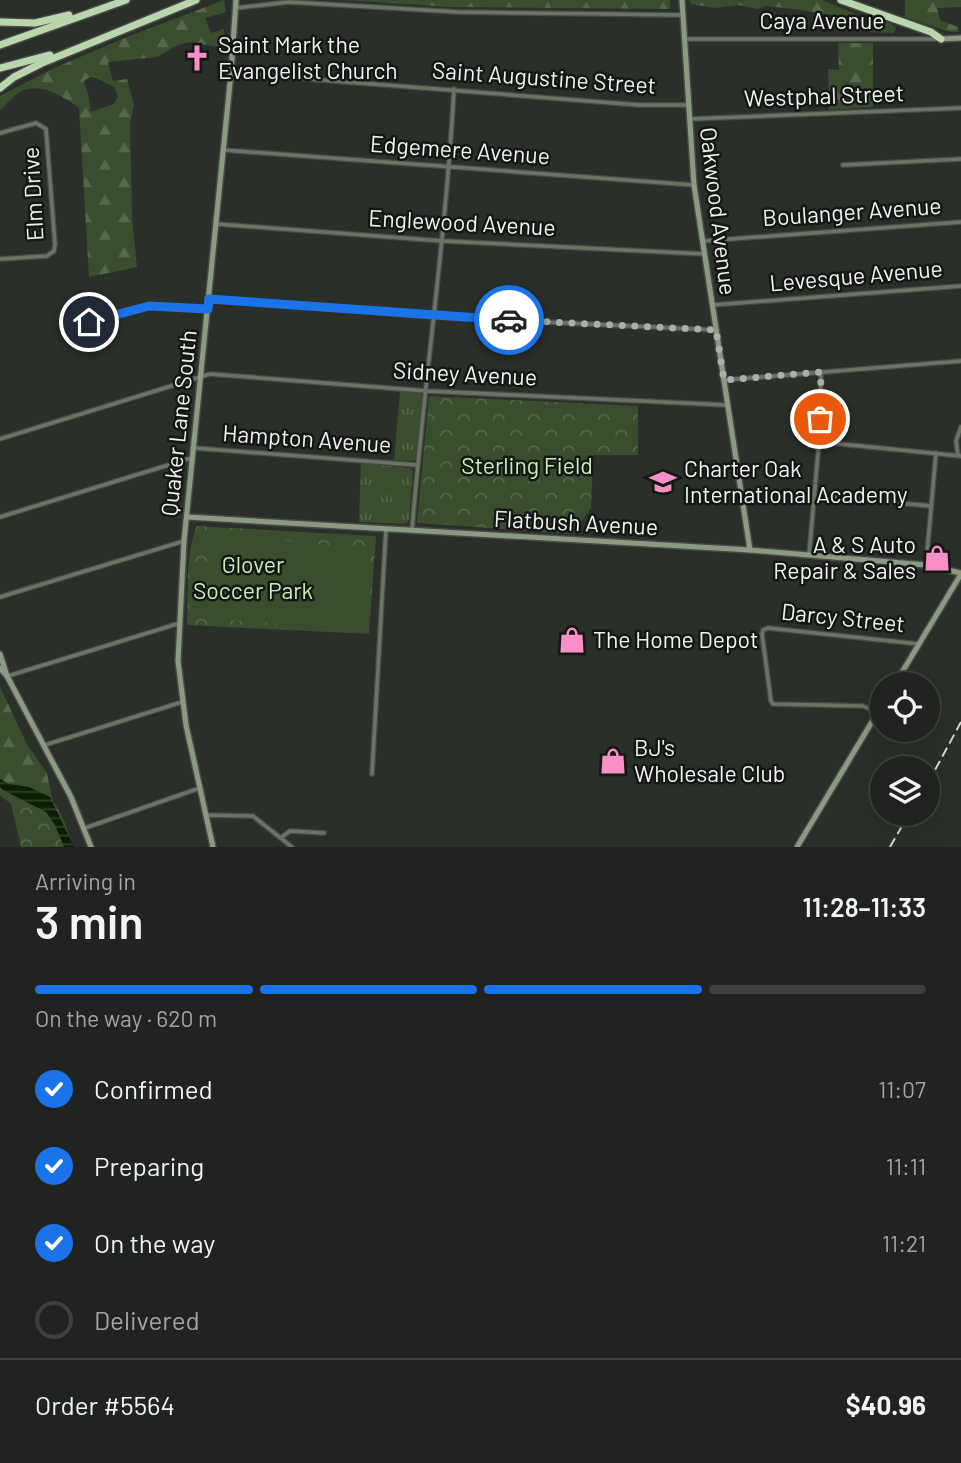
<!DOCTYPE html>
<meta charset="utf-8">
<style>
:root{--surface:#20231f;--page:#282b28;--text:#f1f3f6;--muted:#a2a4a4;--line:#3d403d;--accent:#1a73e8}
body{margin:0;font-family:Barlow,sans-serif;background:var(--page);color:var(--text);height:100vh;display:flex;flex-direction:column;font-size:26px;white-space:nowrap}
*{box-sizing:border-box;margin:0}
p{font-size:23px;color:var(--muted)}
.icon{flex:none;width:38px;height:38px;fill:none;stroke:currentColor;stroke-width:2;stroke-linecap:round;stroke-linejoin:round}
.map{position:relative;height:847px;overflow:hidden}
.side{display:flex;flex-direction:column;background:var(--surface);flex:1}
.side>*{flex:none}
.tools{position:absolute;left:870px;top:672px;display:grid;gap:14px}
.tools a{display:grid;place-items:center;width:70px;height:70px;border-radius:50%;background:var(--surface);box-shadow:0 7px 28px #0002,0 0 0 2px var(--line);font-size:35px}
.pin{position:absolute;display:grid;place-items:center;width:60px;height:60px;color:#fff;margin:-30px;border:4px solid #fff;border-radius:50%;box-shadow:0 2px 7px #0007}
.courier{position:absolute;display:grid;place-items:center;width:70px;height:70px;margin:-35px;border:5px solid #1a73e8;border-radius:50%;background:#fff;color:#222;box-shadow:0 2px 9px #0007}
.summary em{font-style:normal;font-weight:600}
.summary div{display:flex;flex-direction:column-reverse}
.summary{display:flex;align-items:center;justify-content:space-between;height:119px;padding:0 35px}
h1{font-size:46px;font-weight:600;line-height:52px}
.bar{display:grid;grid-template-columns:repeat(4,1fr);gap:10px 7px;align-content:center;height:84px;padding:0 35px}
.bar i{height:9px;border-radius:5px;background:var(--line)}
.bar .selected{background:var(--accent)}
.bar p{grid-column:span 4}
.line{display:flex;align-items:center;gap:18px;padding:0 35px;border-top:2px solid var(--line)}
.line div{flex:1}
ol{padding:0 35px;list-style:none}
li{display:flex;align-items:center;gap:21px;height:77px}
li p{margin-inline-start:auto}
li .icon{padding:7px;border-radius:50%;background:var(--accent);color:#fff;stroke-width:4}
li:last-child{color:var(--muted)}
li i{width:38px;height:38px;border:4px solid var(--line);border-radius:50%}
.map>svg:first-child{display:block}
.grass{fill:url(#grass-tufts)}
.forest{fill:url(#forest-firs);fill-rule:evenodd}
.park{fill:url(#park-crowns)}
.garden{fill:#384e2f}
.water{fill:url(#water-rules)}
.lines{fill:none;stroke-linecap:round;stroke-linejoin:round}
.street-casing{stroke:#474a45;stroke-width:6}
.secondary-casing{stroke:#474a45;stroke-width:8}
.highway-casing{stroke:#474a45;stroke-width:10}
.street{stroke:#697464;stroke-width:3.5}
.secondary{stroke:#8a9b82;stroke-width:5}
.highway{stroke:#bad6af;stroke-width:7}
.rail{stroke:#d2d5d1;stroke-width:2;stroke-dasharray:10 5;stroke-linecap:butt}
.done{stroke:#abaeaa;stroke-width:7;stroke-dasharray:0 12.6}
.route{stroke:#1a73e8;stroke-width:9}
.labels{text-anchor:middle;stroke-width:5;stroke-linejoin:round;paint-order:stroke}
.street-label{font-size:23px;fill:#f0f3ef;stroke:#141714}
.poi-label{font-size:23px;fill:#f0f3ef;stroke:#141714;text-anchor:start}
.park-label{font-size:23px;fill:#c6f1b5;stroke:#141714}
</style>
<div class="map">
<svg width="961" height="847" viewBox="0 0 961 847">
<defs>
<pattern id="grass-tufts" width="24" height="20" patternUnits="userSpaceOnUse" patternTransform="scale(1.75)"><rect width="24" height="20" fill="#384e2f"/><path d="M3 7l-1-3M5 7V3M7 7l1-3M15 17l-1-3M17 17v-4M19 17l1-3" fill="none" stroke="#55684d"/></pattern>
<pattern id="forest-firs" width="22" height="20" patternUnits="userSpaceOnUse" patternTransform="scale(1.75)"><rect width="22" height="20" fill="#384e2f"/><path d="M5 1l3.5 6h-7zM16 11l3.5 6h-7z" fill="#55684d"/></pattern>
<pattern id="park-crowns" width="20" height="18" patternUnits="userSpaceOnUse" patternTransform="scale(1.75)"><rect width="20" height="18" fill="#384e2f"/><path d="M2 6a3 3 0 1 1 6 0M12 15a3 3 0 1 1 6 0" fill="none" stroke="#55684d"/></pattern>
<pattern id="water-rules" width="6" height="5" patternUnits="userSpaceOnUse" patternTransform="scale(1.75)"><rect width="6" height="5" fill="#0a1f01"/><path d="M0 2.5h6" fill="none" stroke="#2e4026"/></pattern>
</defs>
<rect width="100%" height="100%" fill="#2b2f29"/>
<g class="grass">
<path d="M400 392 420 393 423 397 417 459 413 461 394 460Z"/>
<path d="M361 463 410 468 413 471 409 520 406 524 359 522Z"/>
</g>
<g class="forest">
<path d="M224 0 226 12 205 18 211 33 224 29V48L189 42 178 45 157 57 108 62 113 81 127 79 134 105 130 124 132 218 137 267 89 277 79 108C64 97 41 82 21 91 14 95 6 105 0 110V96L52 69 127 37ZM90 77 96 78 114 87 118 96 114 104 91 112 89 97 84 81Z"/>
<path d="M346 0H670V9L449 7Z"/>
<path d="M689 0H822L870 20 890 23 896 28 894 33 869 32 863 25 841 17 801 10 766 6 758 9 738 5 714 8 691 4Z"/>
<path d="M905 0H961V7L937 8 940 20 958 27V32H950L905 17Z"/>
<path d="M838 43H873V107L829 110 828 69 839 70Z"/>
<path d="M0 687 28 746 47 773 53 802 43 795 24 790 11 804 0 795Z"/>
</g>
<g class="park">
<path d="M429 396 638 406V455H593L591 508 572 534 417 523Z"/>
<path d="M197 526 376 536 369 634 187 625C188 597 186 548 197 526Z"/>
<path d="M24 790C33 792 43 794 51 800 62 810 69 833 72 847H21L11 804Z"/>
</g>
<path class="garden" d="M211 534 370 549 365 630 203 618Z"/>
<path class="water" d="M0 779 9 784 29 787 50 797 74 847H64L55 825 46 812 3 790 0 787Z"/>
<g class="lines">
<g class="street-casing">
<g id="street">
<path d="M236 8 289 2 458 12 682 15"/>
<path d="M684 39H937"/>
<path d="M232 73 639 105H687"/>
<path d="M690 119 961 108"/>
<path d="M0 133 36 123 46 129 55 244 54 251 47 256 0 259"/>
<path d="M223 150 694 185"/>
<path d="M843 165 961 159"/>
<path d="M216 224 443 241 705 254"/>
<path d="M704 241 961 222"/>
<path d="M209 299 436 317 716 330"/>
<path d="M713 305 961 286"/>
<path d="M68 328 145 306 208 309"/>
<path d="M724 380 961 361"/>
<path d="M0 439 210 374 427 391 727 405"/>
<path d="M820 442 961 456"/>
<path d="M194 448 417 465"/>
<path d="M958 455 956 441 961 427"/>
<path d="M814 495 931 506"/>
<path d="M0 517 191 458"/>
<path d="M412 530C424 382 446 237 454 89"/>
<path d="M809 555 819 442 821 372"/>
<path d="M926 565 936 453"/>
<path d="M0 597 184 541"/>
<path d="M8 676 180 623"/>
<path d="M877 712 863 706 773 704 771 701 762 634 763 630 768 628 919 644"/>
<path d="M45 745 182 702"/>
<path d="M372 774 386 529"/>
<path d="M206 815 253 816 292 847"/>
<path d="M85 828 200 788"/>
<path d="M282 837 290 831 324 833"/>
</g>
</g>
<g class="secondary-casing">
<g id="secondary">
<path d="M682 0 694 185 750 550"/>
<path d="M941 39 961 38"/>
<path d="M187 517 750 550 926 565 961 573"/>
<path d="M0 654 7 676"/>
<path d="M0 668 7 676 71 797 91 847"/>
<path d="M895 684 961 574"/>
<path d="M213 847 186 725 178 661 184 541 231 73 236 0"/>
<path d="M797 847 882 705"/>
</g>
</g>
<g class="highway-casing">
<g id="highway">
<path d="M841 0 931 32 941 39"/>
<path d="M0 22 35 23 69 15"/>
<path d="M0 45 126 0"/>
<path d="M0 68 50 55"/>
<path d="M0 88 14 77 42 63 196 0"/>
</g>
</g>
<use href="#street" class="street"/>
<use href="#secondary" class="secondary"/>
<use href="#highway" class="highway"/>
<g class="rail">
<path d="M928 783 961 722"/>
<path d="M890 847 909 814"/>
</g>
</g>
<g class="lines">
<path class="done" d="M509 320 716 330 724 380 821 372 820 419"/>
<path class="route" d="M89 322 149 306 208 309 209 299 509 320"/>
</g>
<defs>
<g id="church-bare" transform="scale(2.1)"><path d="M-1.2-6h2.4v3.5h3.3v2.4h-3.3V6h-2.4V-.1h-3.3v-2.4h3.3Z" fill="#f98fc9" stroke="#141714" stroke-width="2.5" paint-order="stroke"/></g>
<g id="school-bare" transform="scale(2.1)"><path d="M0-5L7-2L0 1L-7-2ZM-4 1L0 2.5L4 1V4Q0 6-4 4Z" fill="#f98fc9" stroke="#141714" stroke-width="2.5" paint-order="stroke"/></g>
<g id="shop-bare" transform="scale(2.1)"><path d="M-5-2.5h2.3a2.7 3.5 0 0 1 5.4 0H5L5.5 6h-11ZM-1.5-2.5h3a1.5 2.3 0 0 0-3 0Z" fill="#f98fc9" stroke="#141714" stroke-width="2.5" paint-order="stroke"/></g>
</defs>
<g fill-rule="evenodd">
<use href="#church-bare" x="197" y="58"/>
<use href="#school-bare" x="663" y="482"/>
<use href="#shop-bare" x="937" y="558"/>
<use href="#shop-bare" x="572" y="640"/>
<use href="#shop-bare" x="613" y="761"/>
</g>
<g class="labels">
<g class="street-label">
<text x="822" y="29">Caya Avenue</text>
<text transform="translate(544 78) rotate(4)" y="8">Saint Augustine Street</text>
<text transform="translate(824 96) rotate(-2)" y="8">Westphal Street</text>
<text transform="translate(460 150) rotate(4)" y="8">Edgemere Avenue</text>
<text transform="translate(33 194) rotate(-93)" y="8">Elm Drive</text>
<text transform="translate(718 211) rotate(83)" y="8">Oakwood Avenue</text>
<text transform="translate(852 212) rotate(-4)" y="8">Boulanger Avenue</text>
<text transform="translate(462 223) rotate(3)" y="8">Englewood Avenue</text>
<text transform="translate(856 276) rotate(-5)" y="8">Levesque Avenue</text>
<text transform="translate(465 374) rotate(3)" y="8">Sidney Avenue</text>
<text transform="translate(179 423) rotate(-84)" y="8">Quaker Lane South</text>
<text transform="translate(307 439) rotate(4)" y="8">Hampton Avenue</text>
<text transform="translate(576 523) rotate(3)" y="8">Flatbush Avenue</text>
<text transform="translate(843 618) rotate(6)" y="8">Darcy Street</text>
</g>
<g class="poi-label">
<text x="218" y="53">Saint Mark the<tspan x="218" dy="26">Evangelist Church</tspan></text>
<text x="684" y="477">Charter Oak<tspan x="684" dy="26">International Academy</tspan></text>
<text x="916" y="553" text-anchor="end">A &amp; S Auto<tspan x="916" dy="26">Repair &amp; Sales</tspan></text>
<text x="593" y="648">The Home Depot</text>
<text x="634" y="756">BJ's<tspan x="634" dy="26">Wholesale Club</tspan></text>
</g>
<g class="park-label">
<text x="527" y="474">Sterling Field</text>
<text x="253" y="573">Glover<tspan x="253" dy="26">Soccer Park</tspan></text>
</g>
</g>
</svg>
<div class="tools">
<a><svg class="icon" aria-label="locate" viewBox="0 0 24 24"><circle cx="12" cy="12" r="6"/><path d="M12 2v4M12 18v4M2 12h4M18 12h4"/></svg></a>
<a><svg class="icon" aria-label="layers" viewBox="0 0 24 24"><path d="M12 4l9 5-9 5-9-5zM3 14l9 5 9-5"/></svg></a>
</div>
<div class="pin" style="left:820px;top:419px;background:#ea580c"><svg class="icon" aria-label="bag" viewBox="0 0 24 24"><path d="M5 8h14l-1 12H6zM9 8a3 3 0 0 1 6 0"/></svg></div>
<div class="pin" style="left:89px;top:322px;background:#1f2937"><svg class="icon" aria-label="home" viewBox="0 0 24 24"><path d="M3 11l9-7 9 7M6 9v11h12V9"/></svg></div>
<div class="courier" style="left:509px;top:320px"><svg class="icon" aria-label="car" viewBox="0 0 24 24"><path d="M5 17H2v-5l4-1 3-4h7l3 4 3 1v5h-3M9 17h6M6 11h13"/><circle cx="7" cy="17" r="2"/><circle cx="17" cy="17" r="2"/></svg></div>
</div>
<section class="side">
<div class="summary"><div><h1>3 min</h1><p>Arriving in</p></div><em>11:28–11:33</em></div>
<div class="bar"><i class="selected"></i><i class="selected"></i><i class="selected"></i><i></i><p>On the way · 620 m</p></div>
<ol>
<li><svg class="icon" aria-label="check" viewBox="0 0 24 24"><path d="M5 12l5 5 9-10"/></svg>Confirmed<p>11:07</p></li>
<li><svg class="icon" aria-label="check" viewBox="0 0 24 24"><path d="M5 12l5 5 9-10"/></svg>Preparing<p>11:11</p></li>
<li><svg class="icon" aria-label="check" viewBox="0 0 24 24"><path d="M5 12l5 5 9-10"/></svg>On the way<p>11:21</p></li>
<li><i></i>Delivered</li>
</ol>
<div class="line" style="height:91px"><div>Order #5564</div><b>$40.96</b></div>
</section>
